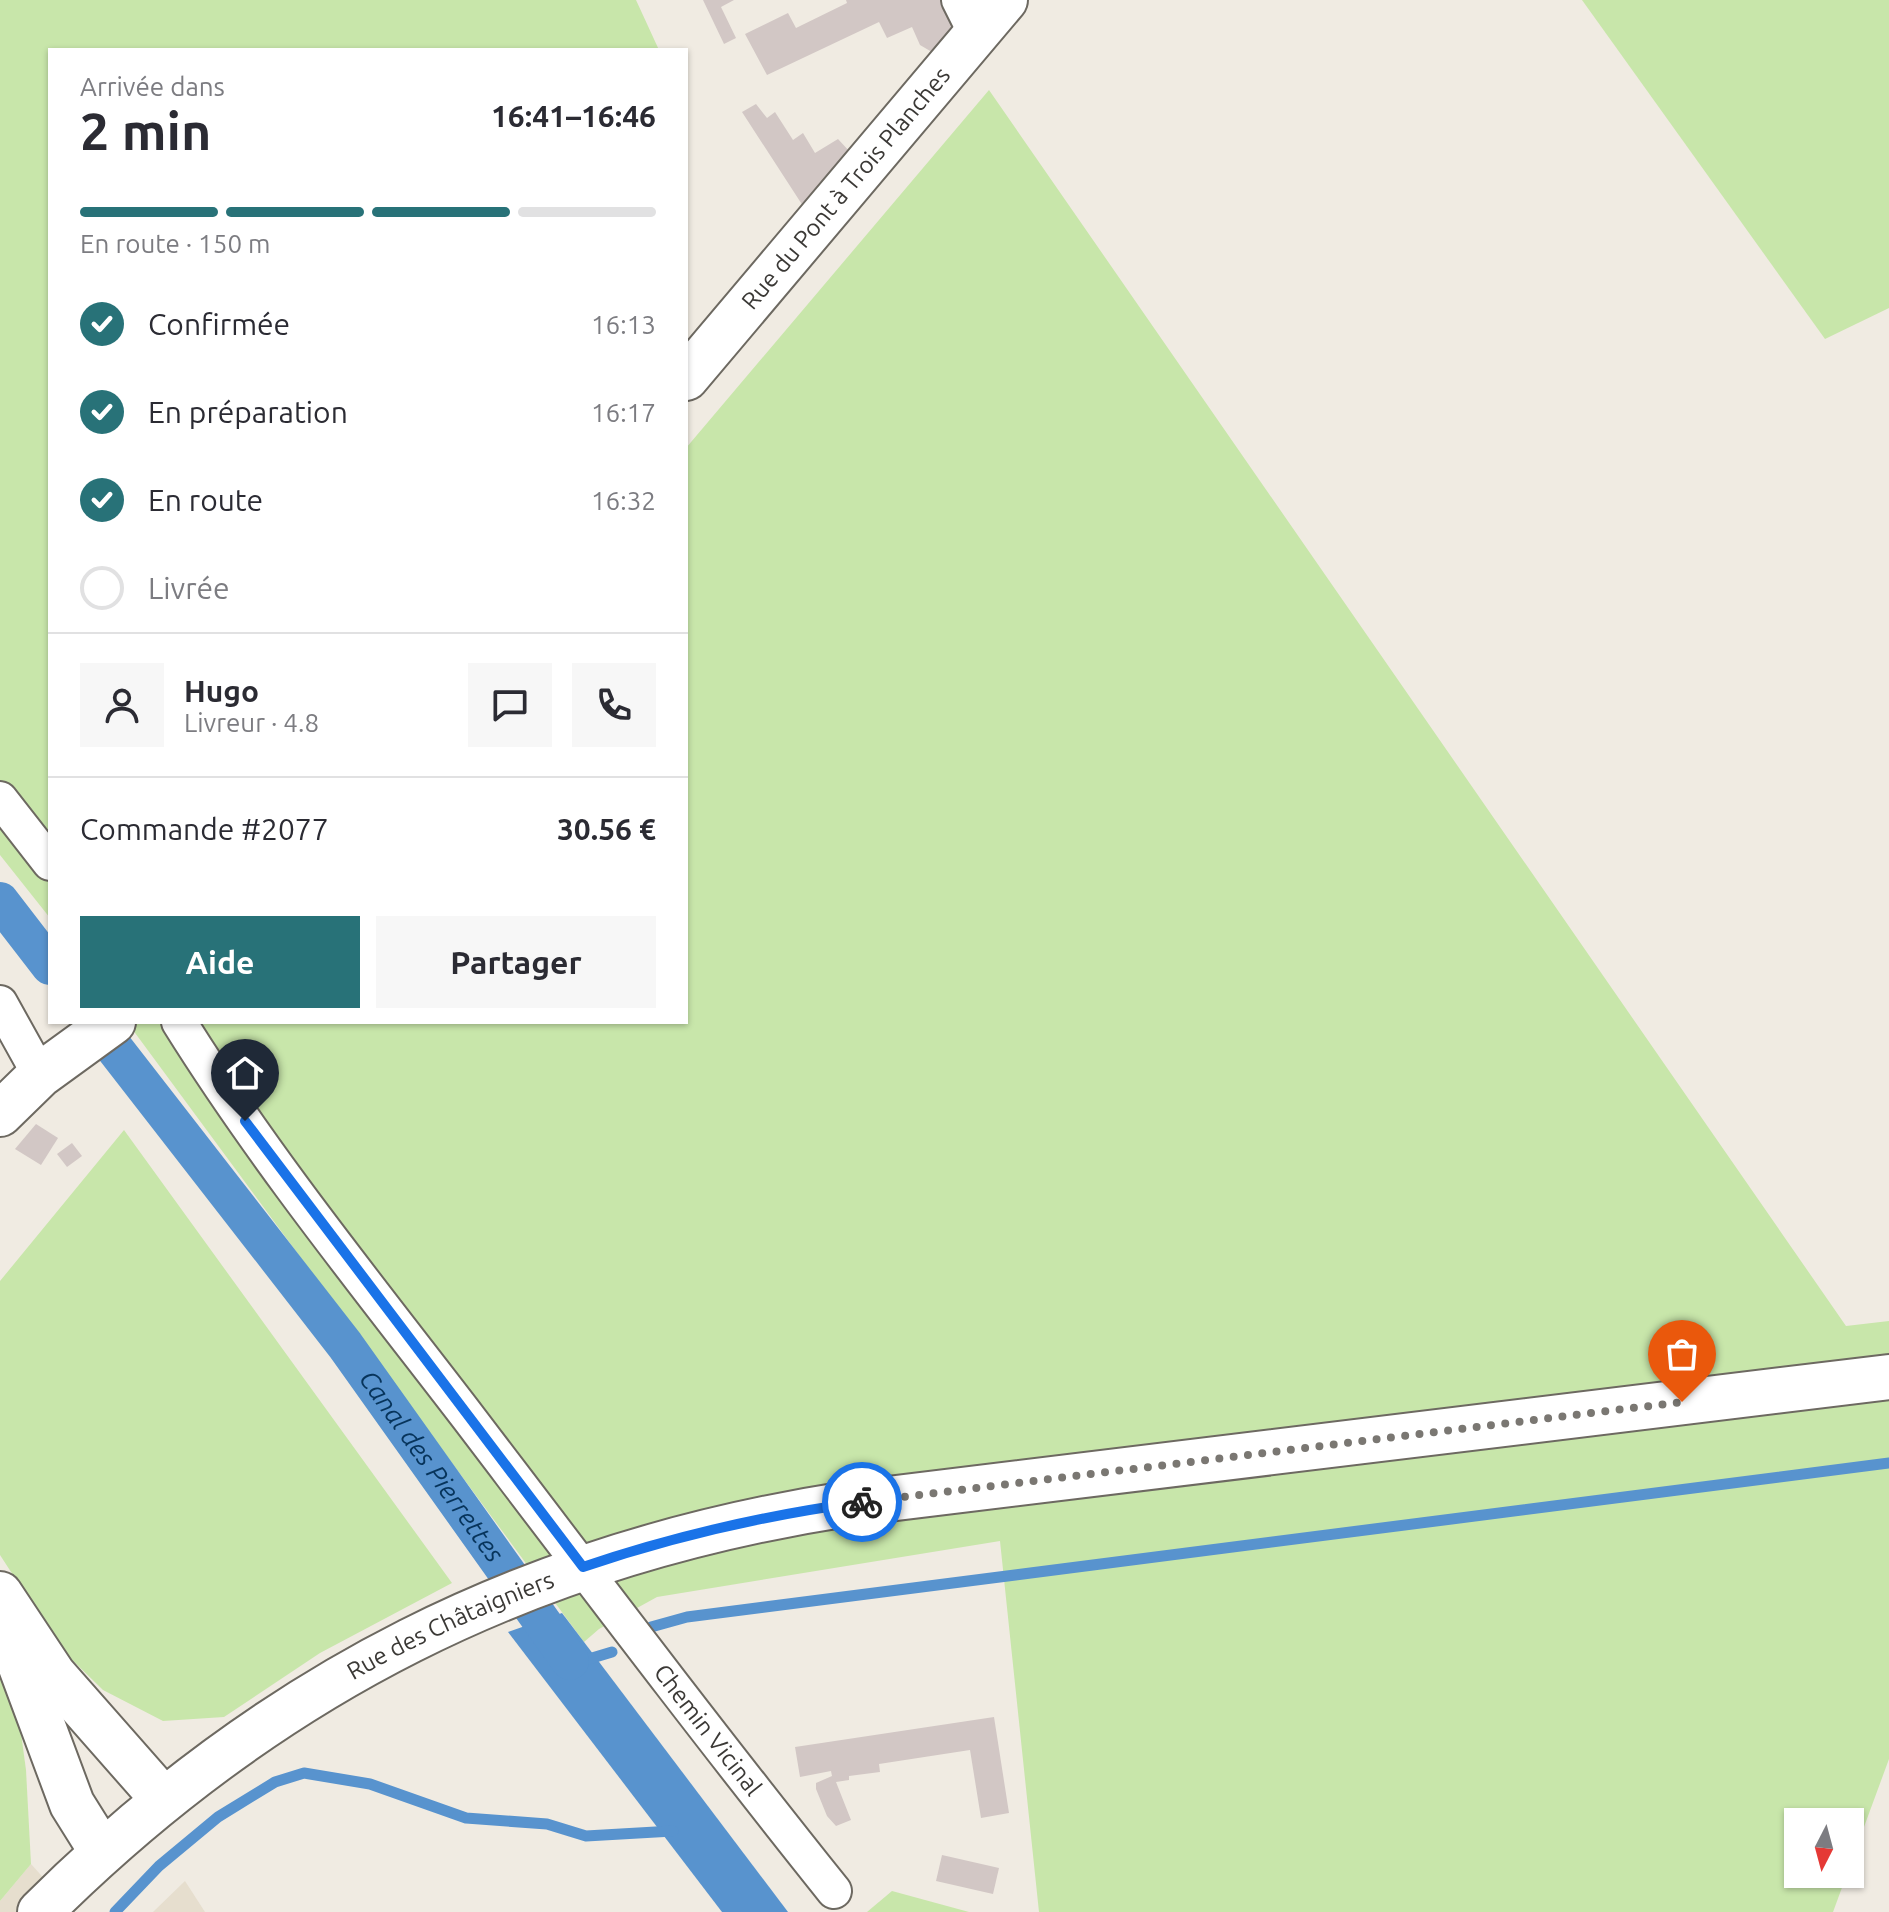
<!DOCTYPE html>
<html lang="fr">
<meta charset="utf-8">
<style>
:root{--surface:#fff;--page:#f7f7f7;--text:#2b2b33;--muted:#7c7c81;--line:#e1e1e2;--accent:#287278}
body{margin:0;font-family:Ubuntu,sans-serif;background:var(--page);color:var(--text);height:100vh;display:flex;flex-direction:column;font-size:30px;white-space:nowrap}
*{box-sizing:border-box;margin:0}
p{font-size:26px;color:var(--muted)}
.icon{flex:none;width:44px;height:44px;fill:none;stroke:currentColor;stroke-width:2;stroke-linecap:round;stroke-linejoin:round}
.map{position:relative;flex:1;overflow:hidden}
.details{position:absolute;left:48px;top:48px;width:640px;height:976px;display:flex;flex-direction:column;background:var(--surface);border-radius:0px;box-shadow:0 2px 6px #0004}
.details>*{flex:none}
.needle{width:52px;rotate:186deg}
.fabs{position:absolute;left:1784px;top:1808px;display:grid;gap:16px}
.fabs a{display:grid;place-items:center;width:80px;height:80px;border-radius:0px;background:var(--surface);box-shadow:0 2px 6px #0004;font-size:40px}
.pin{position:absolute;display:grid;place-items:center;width:68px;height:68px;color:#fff;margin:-82px -34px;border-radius:50% 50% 50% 0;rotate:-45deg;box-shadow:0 0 8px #0007}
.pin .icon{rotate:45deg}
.courier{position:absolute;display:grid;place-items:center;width:80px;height:80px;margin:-40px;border:6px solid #1a73e8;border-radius:50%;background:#fff;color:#222;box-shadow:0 2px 10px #0007}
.headline em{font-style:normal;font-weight:600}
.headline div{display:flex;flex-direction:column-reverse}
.headline{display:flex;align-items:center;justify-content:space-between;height:136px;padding:0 32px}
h1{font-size:52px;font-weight:600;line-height:60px}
.bar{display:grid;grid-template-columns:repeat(4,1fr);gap:12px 8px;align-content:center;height:96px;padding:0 32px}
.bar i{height:10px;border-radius:6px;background:var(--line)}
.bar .selected{background:var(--accent)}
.bar p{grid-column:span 4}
.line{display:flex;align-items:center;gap:20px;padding:0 32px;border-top:2px solid var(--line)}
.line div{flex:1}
.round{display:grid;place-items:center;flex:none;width:84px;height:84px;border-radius:0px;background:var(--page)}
ol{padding:0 32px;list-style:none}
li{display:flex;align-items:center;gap:24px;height:88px}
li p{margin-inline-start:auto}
li .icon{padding:8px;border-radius:50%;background:var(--accent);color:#fff;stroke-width:4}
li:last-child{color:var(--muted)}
li i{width:44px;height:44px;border:4px solid var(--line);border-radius:50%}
.primary-button{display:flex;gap:16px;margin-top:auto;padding:16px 32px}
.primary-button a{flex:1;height:92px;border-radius:0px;background:var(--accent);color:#fff;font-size:32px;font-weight:600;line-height:92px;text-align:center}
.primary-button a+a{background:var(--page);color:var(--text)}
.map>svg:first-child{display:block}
.built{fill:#e6dece}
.green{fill:#c8e6aa}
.water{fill:#5893ce}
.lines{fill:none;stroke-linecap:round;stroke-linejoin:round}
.stream{stroke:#5893ce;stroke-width:11}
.canal{stroke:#5893ce;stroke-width:38}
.building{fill:#d2c7c5}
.minor-casing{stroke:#6d6961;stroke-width:38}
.tertiary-casing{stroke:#6d6961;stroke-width:48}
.minor{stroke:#fff;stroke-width:34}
.tertiary{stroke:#fff;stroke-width:44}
.done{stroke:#7a7772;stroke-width:8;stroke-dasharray:0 14.4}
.route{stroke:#1a73e8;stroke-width:10}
.labels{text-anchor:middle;stroke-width:6;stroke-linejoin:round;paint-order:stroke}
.street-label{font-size:24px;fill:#3b3936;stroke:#fff}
.water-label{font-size:26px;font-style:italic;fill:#07345b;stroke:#fff}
</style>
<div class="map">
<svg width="1889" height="1912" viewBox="0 0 1889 1912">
<rect width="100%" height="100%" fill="#f0ebe2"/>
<g class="built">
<path d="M31 1864 74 1912H0V1901Z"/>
<path d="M185 1881 205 1912H153Z"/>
</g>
<g class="green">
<path d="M0 0H636L659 50H50V918L0 855Z"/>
<path d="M1582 0H1889V308L1825 339Z"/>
<path d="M989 90 1846 1326 1889 1321V1759L1850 1865V1822H1798V1874H1847L1833 1912H1039L1000 1541 657 1597 599 1629 584 1642 127 1022H686V448Z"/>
<path d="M124 1130 452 1583 320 1653 224 1717 163 1721 103 1690 61 1649 0 1555V1281Z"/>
<path d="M0 1671 18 1711 26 1770 31 1864 0 1901Z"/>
<path d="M892 1891 969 1912H867Z"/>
</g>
<path class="water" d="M562 1613 584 1642 788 1912H722L508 1632Z"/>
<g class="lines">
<g class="stream">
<path d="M651 1627 687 1617 1889 1463"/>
<path d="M582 1661 612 1652"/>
<path d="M115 1912 159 1866 218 1817 275 1782 304 1773 370 1784 466 1818 547 1824 586 1836 673 1831"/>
</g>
<g class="canal">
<path d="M0 901 50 966"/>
<path id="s1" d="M94 1022 345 1345 570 1661"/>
</g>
</g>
<g class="building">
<path d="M703 0H734L721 7 736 38 724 44Z"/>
<path d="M846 0H942L958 32 937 55 920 45 912 27 887 38 879 22 767 75 745 34 788 13 796 28 847 3Z"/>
<path d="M756 104 767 118 775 112 793 140 803 133 815 153 838 139 850 152 803 206 742 112Z"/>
<path d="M36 1124 58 1138 41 1165 15 1149Z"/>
<path d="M72 1143 82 1156 67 1167 57 1154Z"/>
<path d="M994 1717 1009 1813 981 1818 970 1750 879 1764 880 1772 849 1776V1780L836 1782 851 1820 836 1826 827 1816 816 1789V1783L832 1776 831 1771 800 1777 795 1747Z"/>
<path d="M942 1855 999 1868 993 1894 936 1881Z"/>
</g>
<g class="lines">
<g class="minor-casing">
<g id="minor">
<path d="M959 0 976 34"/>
<path d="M0 799 50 863"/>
<path d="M0 1003 40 1075"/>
<path id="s2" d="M179 1022C265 1160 369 1288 468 1417 589 1576 709 1735 834 1891"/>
</g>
</g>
<g class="tertiary-casing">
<g id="tertiary">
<path id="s3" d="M686 378 1005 0"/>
<path d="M0 1114 40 1075 113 1022"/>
<path d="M0 1594 53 1674 163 1799"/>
<path d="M12 1643 72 1804 102 1852"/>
<path id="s4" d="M40 1912C270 1683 527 1554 847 1504L1889 1377"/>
</g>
</g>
<use href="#minor" class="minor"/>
<use href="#tertiary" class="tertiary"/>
</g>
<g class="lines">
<path class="done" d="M862 1502 1682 1402"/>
<path class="route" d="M245 1121 583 1567C674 1536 766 1515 862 1502"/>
</g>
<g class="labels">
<g class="street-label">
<text dy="8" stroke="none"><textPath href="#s3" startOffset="248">Rue du Pont à Trois Planches</textPath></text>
<text dy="8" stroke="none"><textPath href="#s4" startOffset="504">Rue des Châtaigniers</textPath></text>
<text dy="8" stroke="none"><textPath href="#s2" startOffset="884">Chemin Vicinal</textPath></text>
</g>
<g class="water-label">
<text dy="9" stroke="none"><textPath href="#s1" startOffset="558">Canal des Pierrettes</textPath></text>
</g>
</g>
</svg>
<div class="fabs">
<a><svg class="needle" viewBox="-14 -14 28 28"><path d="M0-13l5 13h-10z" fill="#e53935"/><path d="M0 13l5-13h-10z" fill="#7c7c81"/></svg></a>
</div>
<div class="pin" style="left:1682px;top:1402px;background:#ea580c"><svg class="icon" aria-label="bag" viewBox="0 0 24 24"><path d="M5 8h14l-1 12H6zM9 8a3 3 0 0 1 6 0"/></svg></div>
<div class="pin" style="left:245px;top:1121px;background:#1f2937"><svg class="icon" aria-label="home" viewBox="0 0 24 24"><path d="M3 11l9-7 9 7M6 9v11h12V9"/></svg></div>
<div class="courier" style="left:862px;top:1502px"><svg class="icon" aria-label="bike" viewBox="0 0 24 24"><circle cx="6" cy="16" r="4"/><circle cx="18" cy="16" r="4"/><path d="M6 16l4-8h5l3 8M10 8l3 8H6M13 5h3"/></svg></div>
<section class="details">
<div class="headline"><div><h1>2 min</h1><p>Arrivée dans</p></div><em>16:41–16:46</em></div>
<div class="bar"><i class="selected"></i><i class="selected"></i><i class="selected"></i><i></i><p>En route · 150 m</p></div>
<ol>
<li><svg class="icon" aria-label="check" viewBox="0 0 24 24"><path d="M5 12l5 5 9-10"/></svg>Confirmée<p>16:13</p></li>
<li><svg class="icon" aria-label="check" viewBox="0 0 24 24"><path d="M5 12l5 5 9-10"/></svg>En préparation<p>16:17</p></li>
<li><svg class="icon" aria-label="check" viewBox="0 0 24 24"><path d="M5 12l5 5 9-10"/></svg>En route<p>16:32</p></li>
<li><i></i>Livrée</li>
</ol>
<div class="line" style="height:144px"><a class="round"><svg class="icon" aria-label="person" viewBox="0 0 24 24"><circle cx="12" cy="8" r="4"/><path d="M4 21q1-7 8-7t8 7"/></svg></a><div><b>Hugo</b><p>Livreur · 4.8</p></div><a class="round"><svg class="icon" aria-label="chat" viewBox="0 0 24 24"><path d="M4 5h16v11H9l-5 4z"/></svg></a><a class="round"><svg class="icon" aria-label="phone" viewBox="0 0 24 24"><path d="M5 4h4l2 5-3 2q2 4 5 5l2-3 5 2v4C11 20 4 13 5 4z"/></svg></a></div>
<div class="line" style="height:104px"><div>Commande #2077</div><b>30.56 €</b></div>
<div class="primary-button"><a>Aide</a><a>Partager</a></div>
</section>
</div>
